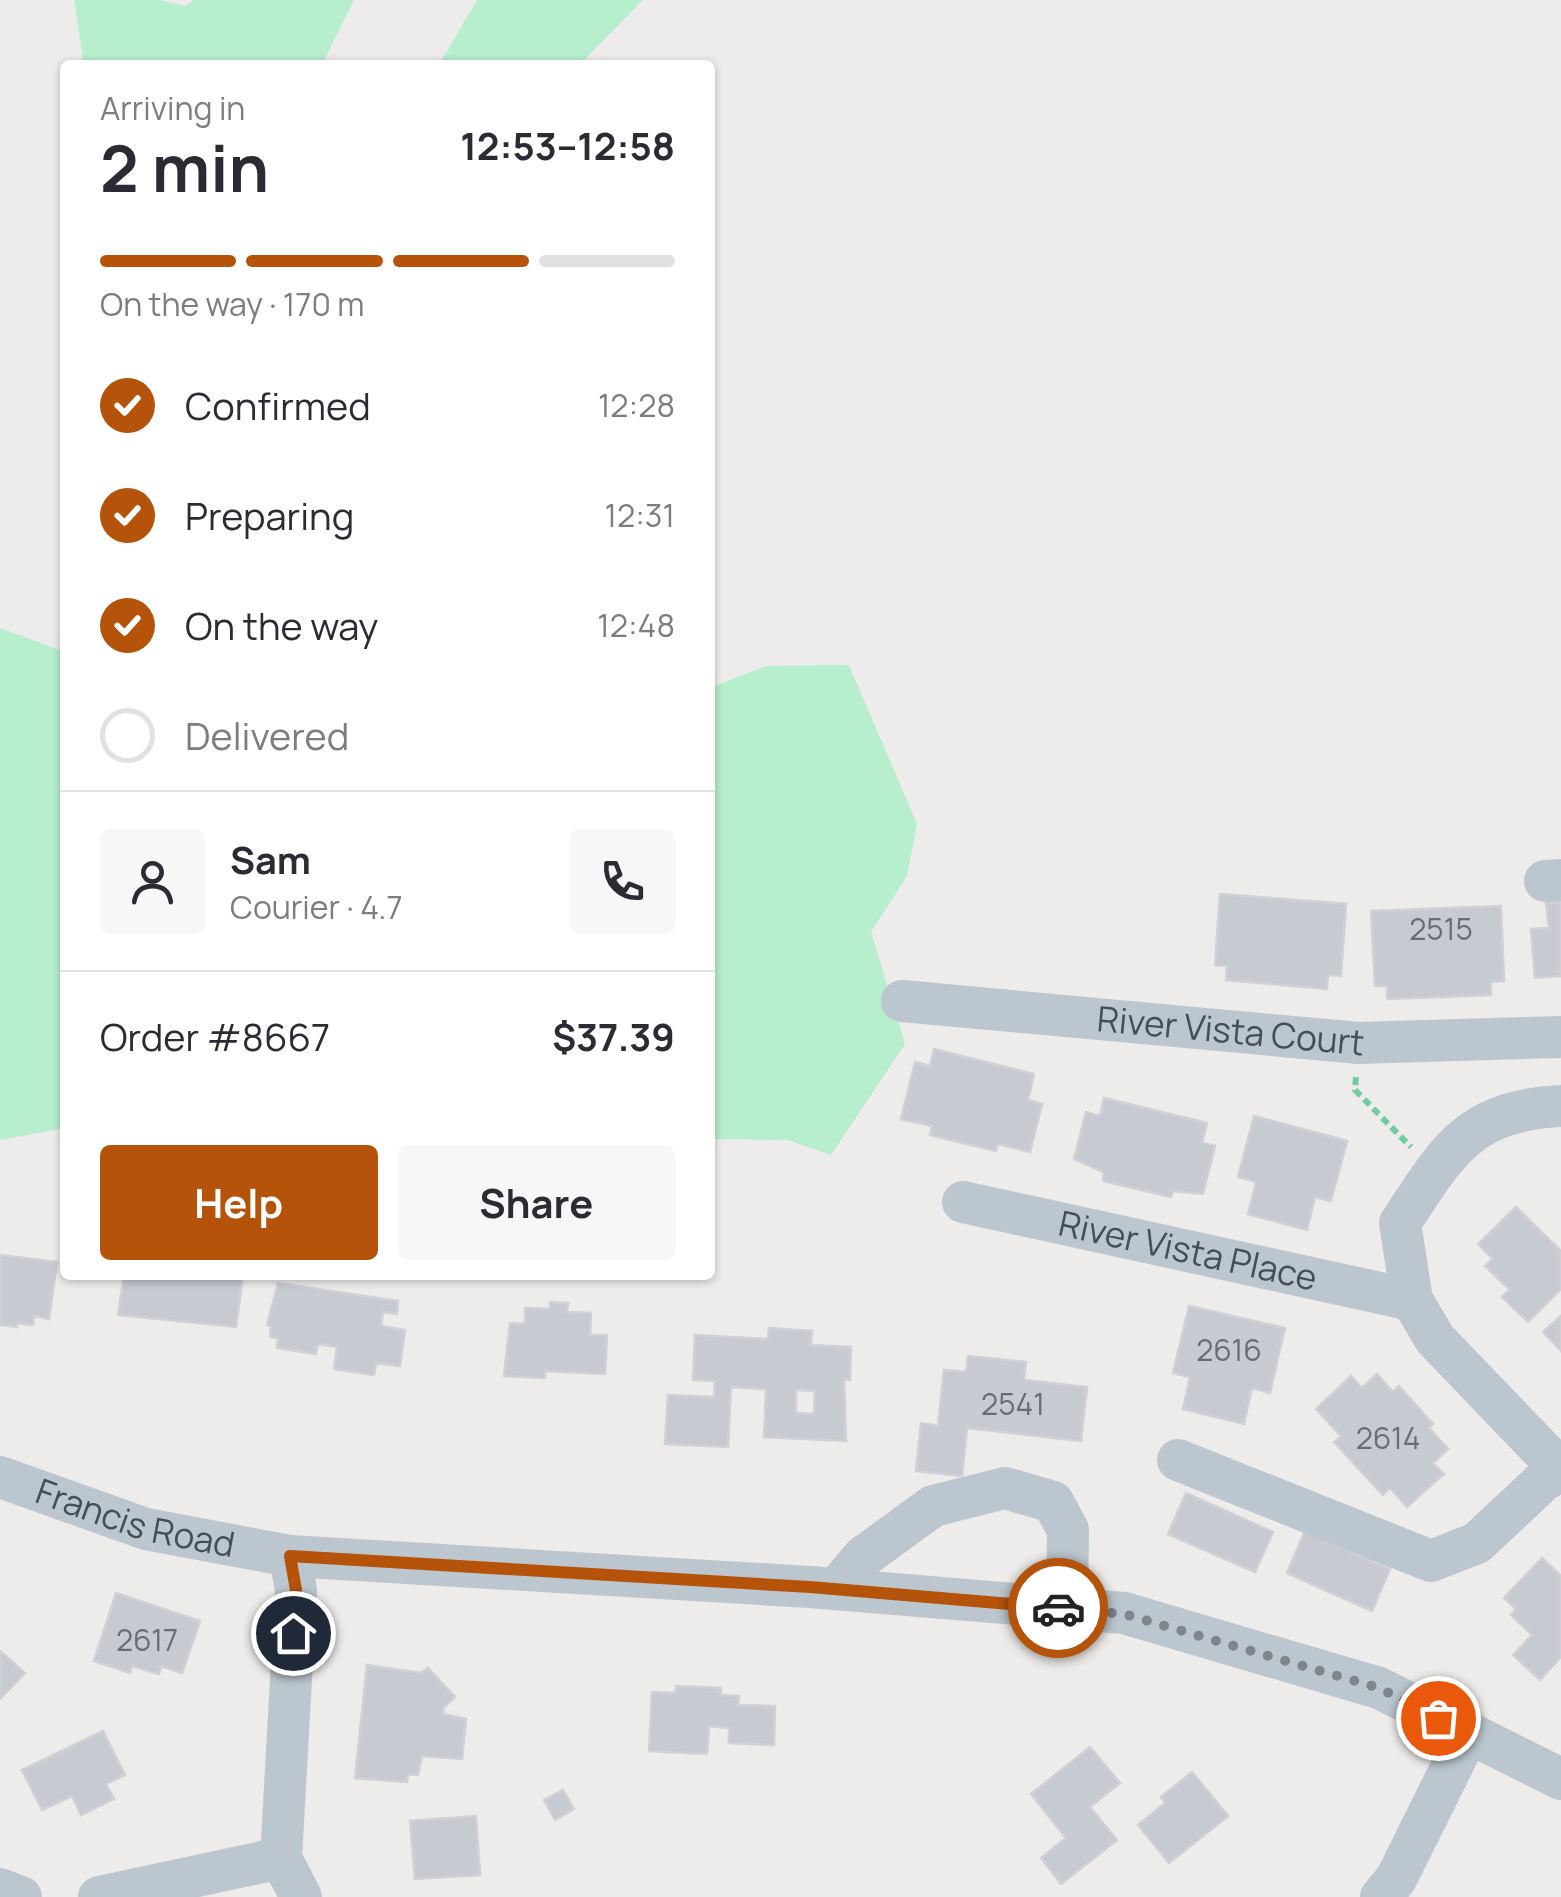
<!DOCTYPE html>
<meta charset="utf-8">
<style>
:root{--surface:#fff;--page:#f7f7f7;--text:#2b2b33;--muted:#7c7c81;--line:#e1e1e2;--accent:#b45309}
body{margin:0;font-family:Manrope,sans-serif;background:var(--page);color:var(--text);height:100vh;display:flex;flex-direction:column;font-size:38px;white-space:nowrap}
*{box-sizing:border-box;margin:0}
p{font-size:32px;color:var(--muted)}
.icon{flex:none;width:55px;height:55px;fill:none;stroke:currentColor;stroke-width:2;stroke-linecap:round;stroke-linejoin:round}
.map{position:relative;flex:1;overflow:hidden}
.details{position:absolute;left:60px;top:60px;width:655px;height:1220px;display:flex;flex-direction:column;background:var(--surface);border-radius:10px;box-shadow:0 2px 8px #0004}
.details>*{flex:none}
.pin{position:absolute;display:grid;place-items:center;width:85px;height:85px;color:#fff;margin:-42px;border:5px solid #fff;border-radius:50%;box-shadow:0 2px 10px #0007}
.courier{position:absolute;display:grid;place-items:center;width:100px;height:100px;margin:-50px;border:8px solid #b45309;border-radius:50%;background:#fff;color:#222;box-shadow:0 2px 12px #0007}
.headline em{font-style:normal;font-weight:700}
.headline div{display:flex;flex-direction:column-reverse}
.headline{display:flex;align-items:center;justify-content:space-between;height:170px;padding:0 40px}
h1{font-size:65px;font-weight:700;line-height:75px}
.bar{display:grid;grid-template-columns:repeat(4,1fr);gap:15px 10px;align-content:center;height:120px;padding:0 40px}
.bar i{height:12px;border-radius:8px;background:var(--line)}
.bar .on{background:var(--accent)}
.bar p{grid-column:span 4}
.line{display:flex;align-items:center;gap:25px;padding:0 40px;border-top:2px solid var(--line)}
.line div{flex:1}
.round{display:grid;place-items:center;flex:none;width:105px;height:105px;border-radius:10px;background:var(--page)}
ol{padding:0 40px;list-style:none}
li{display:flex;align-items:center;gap:30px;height:110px}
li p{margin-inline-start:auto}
li .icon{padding:10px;border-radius:50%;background:var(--accent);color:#fff;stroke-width:4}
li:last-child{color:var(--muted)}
li i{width:55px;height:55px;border:5px solid var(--line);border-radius:50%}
.button{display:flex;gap:20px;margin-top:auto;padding:20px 40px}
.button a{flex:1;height:115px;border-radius:10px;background:var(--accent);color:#fff;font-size:40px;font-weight:700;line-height:115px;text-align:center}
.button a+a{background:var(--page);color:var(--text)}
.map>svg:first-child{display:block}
.green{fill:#b7eecd}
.building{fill:#c8cad1;stroke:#cfd1d7;stroke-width:2.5;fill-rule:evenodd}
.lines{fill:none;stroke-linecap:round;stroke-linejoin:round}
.path{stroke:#70cca0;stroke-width:6;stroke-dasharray:8 5;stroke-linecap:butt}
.minor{stroke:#bcc6ce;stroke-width:42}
.done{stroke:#80858c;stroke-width:10;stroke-dasharray:0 18}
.route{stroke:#b45309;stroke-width:12}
.labels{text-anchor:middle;stroke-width:8;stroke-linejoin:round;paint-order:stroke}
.number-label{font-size:30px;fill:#656d77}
.street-label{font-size:35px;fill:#444e59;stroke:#fff}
</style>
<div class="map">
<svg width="1561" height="1897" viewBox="0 0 1561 1897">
<rect width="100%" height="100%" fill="#eeebeb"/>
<g class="green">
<path d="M74 0H160L186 6 194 0H354L322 65H84Z"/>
<path d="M477 0H643L579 65H439Z"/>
<path d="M0 628 65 652V1128L0 1140Z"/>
<path d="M849 665 917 824 907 876 871 932 905 1044 831 1155 788 1140 710 1139V688L765 666Z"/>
</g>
<g class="building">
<path d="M1220 894 1346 904 1341 976 1328 975 1327 989 1226 980 1227 966 1215 965Z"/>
<path d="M1561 902V976L1535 978 1531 929 1549 928 1546 903Z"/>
<path d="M1501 906 1504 981 1491 982V995L1387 999V986H1375L1371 911Z"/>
<path d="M934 1049 1034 1074 1028 1100 1042 1104 1030 1152 998 1144 996 1151 930 1135 932 1126 901 1119 915 1062 930 1066Z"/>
<path d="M1104 1098 1207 1123 1202 1143 1215 1146 1203 1194 1173 1191 1171 1197 1103 1181 1104 1172 1074 1159 1086 1112 1100 1116Z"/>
<path d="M1254 1116 1347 1141 1331 1201 1315 1197 1307 1230 1248 1214 1256 1182 1238 1177Z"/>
<path d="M1516 1207 1561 1251V1289L1528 1322 1502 1297 1510 1290 1485 1266 1493 1259 1478 1244Z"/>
<path d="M0 1255 57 1262 49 1319 34 1316 33 1325 17 1323V1327L0 1325Z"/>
<path d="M124 1275H243L236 1327 118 1315Z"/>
<path d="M278 1283 398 1301 397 1314 383 1312 381 1326 405 1330 400 1366 376 1363 374 1375 334 1369 337 1347 318 1344 316 1354 277 1348 278 1338 270 1337 271 1326 267 1325Z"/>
<path d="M550 1302 568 1303 567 1312 591 1313 590 1335H607L605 1374 545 1371V1378L504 1376 510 1323 525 1324V1308L550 1309Z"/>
<path d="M1189 1306 1285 1328 1270 1393 1252 1388 1244 1424 1183 1409 1190 1377 1173 1373Z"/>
<path d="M1561 1316V1351L1543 1332Z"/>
<path d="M769 1328 812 1331 811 1345 851 1347 850 1380 844 1379 846 1441 764 1437 766 1389 731 1387 728 1447 665 1444 668 1395 714 1397 715 1381 693 1380 695 1335 768 1339ZM796 1390 815 1391 814 1414 796 1413Z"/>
<path d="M968 1356 1026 1362 1024 1380 1087 1387 1081 1441 967 1428 962 1476 916 1471 921 1423 938 1426 944 1370 966 1372Z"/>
<path d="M1377 1374 1393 1392 1399 1386 1433 1424 1429 1428 1448 1449 1433 1463 1444 1474 1407 1507 1390 1488 1383 1495 1334 1442 1341 1436 1316 1409 1351 1376 1362 1388Z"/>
<path d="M1186 1493 1273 1532 1255 1572 1168 1534Z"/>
<path d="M1305 1531 1390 1569 1372 1611 1287 1573Z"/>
<path d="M1542 1558 1561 1576V1657L1540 1680 1513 1655 1532 1635 1511 1615 1516 1609 1504 1598Z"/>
<path d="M116 1593 200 1621 182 1673 161 1666 159 1674 132 1666 130 1673 94 1661Z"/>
<path d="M0 1651 25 1673 0 1699Z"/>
<path d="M367 1665 421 1673 428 1668 455 1697 443 1708 444 1714 466 1719 462 1759 422 1756 418 1775 408 1774 407 1782 355 1778Z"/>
<path d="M676 1686 721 1688V1695L739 1696 738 1705 775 1706 774 1745 729 1743V1728L709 1726 707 1754 649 1751 652 1692 676 1693Z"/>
<path d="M103 1731 125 1775 106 1784 114 1799 81 1815 72 1796 42 1810 22 1770Z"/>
<path d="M1090 1747 1120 1783 1090 1807 1117 1840 1061 1884 1041 1858 1066 1838 1031 1794Z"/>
<path d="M1192 1772 1228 1816 1169 1863 1138 1825 1165 1803 1161 1797Z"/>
<path d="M563 1790 574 1809 555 1820 544 1800Z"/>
<path d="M476 1816 480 1875 415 1879 410 1821Z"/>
</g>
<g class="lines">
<path class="path" d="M1356 1077 1355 1090 1411 1147"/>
<g class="minor">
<path d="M1545 881 1561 880"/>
<path id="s1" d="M902 1001 1359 1043 1561 1037"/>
<path d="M1561 1106C1467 1111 1448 1151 1400 1223L1412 1300 1435 1339 1561 1470"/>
<path id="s2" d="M963 1202 1412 1300"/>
<path d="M1178 1460 1431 1561 1477 1543 1543 1481 1561 1470"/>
<path id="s3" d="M0 1477 146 1529 290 1556 810 1587 1124 1613 1379 1688 1561 1779"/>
<path d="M290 1556 296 1590 281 1858 301 1897"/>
<path d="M836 1589 863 1557 933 1506 1005 1488 1053 1502 1068 1530 1067 1609"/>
<path d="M0 1889 21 1897"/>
<path d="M99 1897 281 1858"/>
<path d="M1381 1897 1396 1879 1468 1734"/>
</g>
</g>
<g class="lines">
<path class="done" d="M1058 1608 1124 1614 1379 1688 1438 1718"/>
<path class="route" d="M293 1633 296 1590 290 1556 810 1587 1058 1608"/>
</g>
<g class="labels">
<g class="number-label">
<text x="1441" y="940">2515</text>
<text x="1229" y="1361">2616</text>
<text x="1013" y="1415">2541</text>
<text x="1388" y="1449">2614</text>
<text x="147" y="1651">2617</text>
</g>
<g class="street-label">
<text dy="12" stroke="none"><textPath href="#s1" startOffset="330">River Vista Court</textPath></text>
<text dy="12" stroke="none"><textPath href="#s2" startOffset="230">River Vista Place</textPath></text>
<text dy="12" stroke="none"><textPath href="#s3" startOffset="142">Francis Road</textPath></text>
</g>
</g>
</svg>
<div class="pin" style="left:1438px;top:1718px;background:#ea580c"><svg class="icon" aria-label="bag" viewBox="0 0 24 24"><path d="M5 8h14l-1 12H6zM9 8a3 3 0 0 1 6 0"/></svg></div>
<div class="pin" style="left:293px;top:1633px;background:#1f2937"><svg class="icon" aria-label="home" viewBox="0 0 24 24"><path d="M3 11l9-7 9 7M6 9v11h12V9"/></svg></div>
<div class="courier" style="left:1058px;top:1608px"><svg class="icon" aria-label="car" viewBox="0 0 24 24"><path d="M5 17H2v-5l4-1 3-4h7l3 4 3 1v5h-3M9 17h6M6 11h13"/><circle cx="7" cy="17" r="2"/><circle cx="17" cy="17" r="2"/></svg></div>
<section class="details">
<div class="headline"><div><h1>2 min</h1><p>Arriving in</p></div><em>12:53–12:58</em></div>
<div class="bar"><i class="on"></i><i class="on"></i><i class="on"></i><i></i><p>On the way · 170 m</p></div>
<ol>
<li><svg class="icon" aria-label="check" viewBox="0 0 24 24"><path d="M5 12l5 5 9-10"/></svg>Confirmed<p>12:28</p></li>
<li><svg class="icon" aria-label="check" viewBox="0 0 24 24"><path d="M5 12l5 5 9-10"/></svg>Preparing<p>12:31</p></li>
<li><svg class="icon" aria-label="check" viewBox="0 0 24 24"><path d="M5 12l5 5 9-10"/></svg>On the way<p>12:48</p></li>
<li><i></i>Delivered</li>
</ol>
<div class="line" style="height:180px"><a class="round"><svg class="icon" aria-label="person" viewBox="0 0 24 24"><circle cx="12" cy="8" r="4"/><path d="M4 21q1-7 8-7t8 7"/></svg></a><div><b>Sam</b><p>Courier · 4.7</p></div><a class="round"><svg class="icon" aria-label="phone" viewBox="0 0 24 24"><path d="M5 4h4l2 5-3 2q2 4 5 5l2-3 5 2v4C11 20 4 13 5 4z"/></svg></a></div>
<div class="line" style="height:130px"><div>Order #8667</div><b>$37.39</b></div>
<div class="button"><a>Help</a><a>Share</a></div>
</section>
</div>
